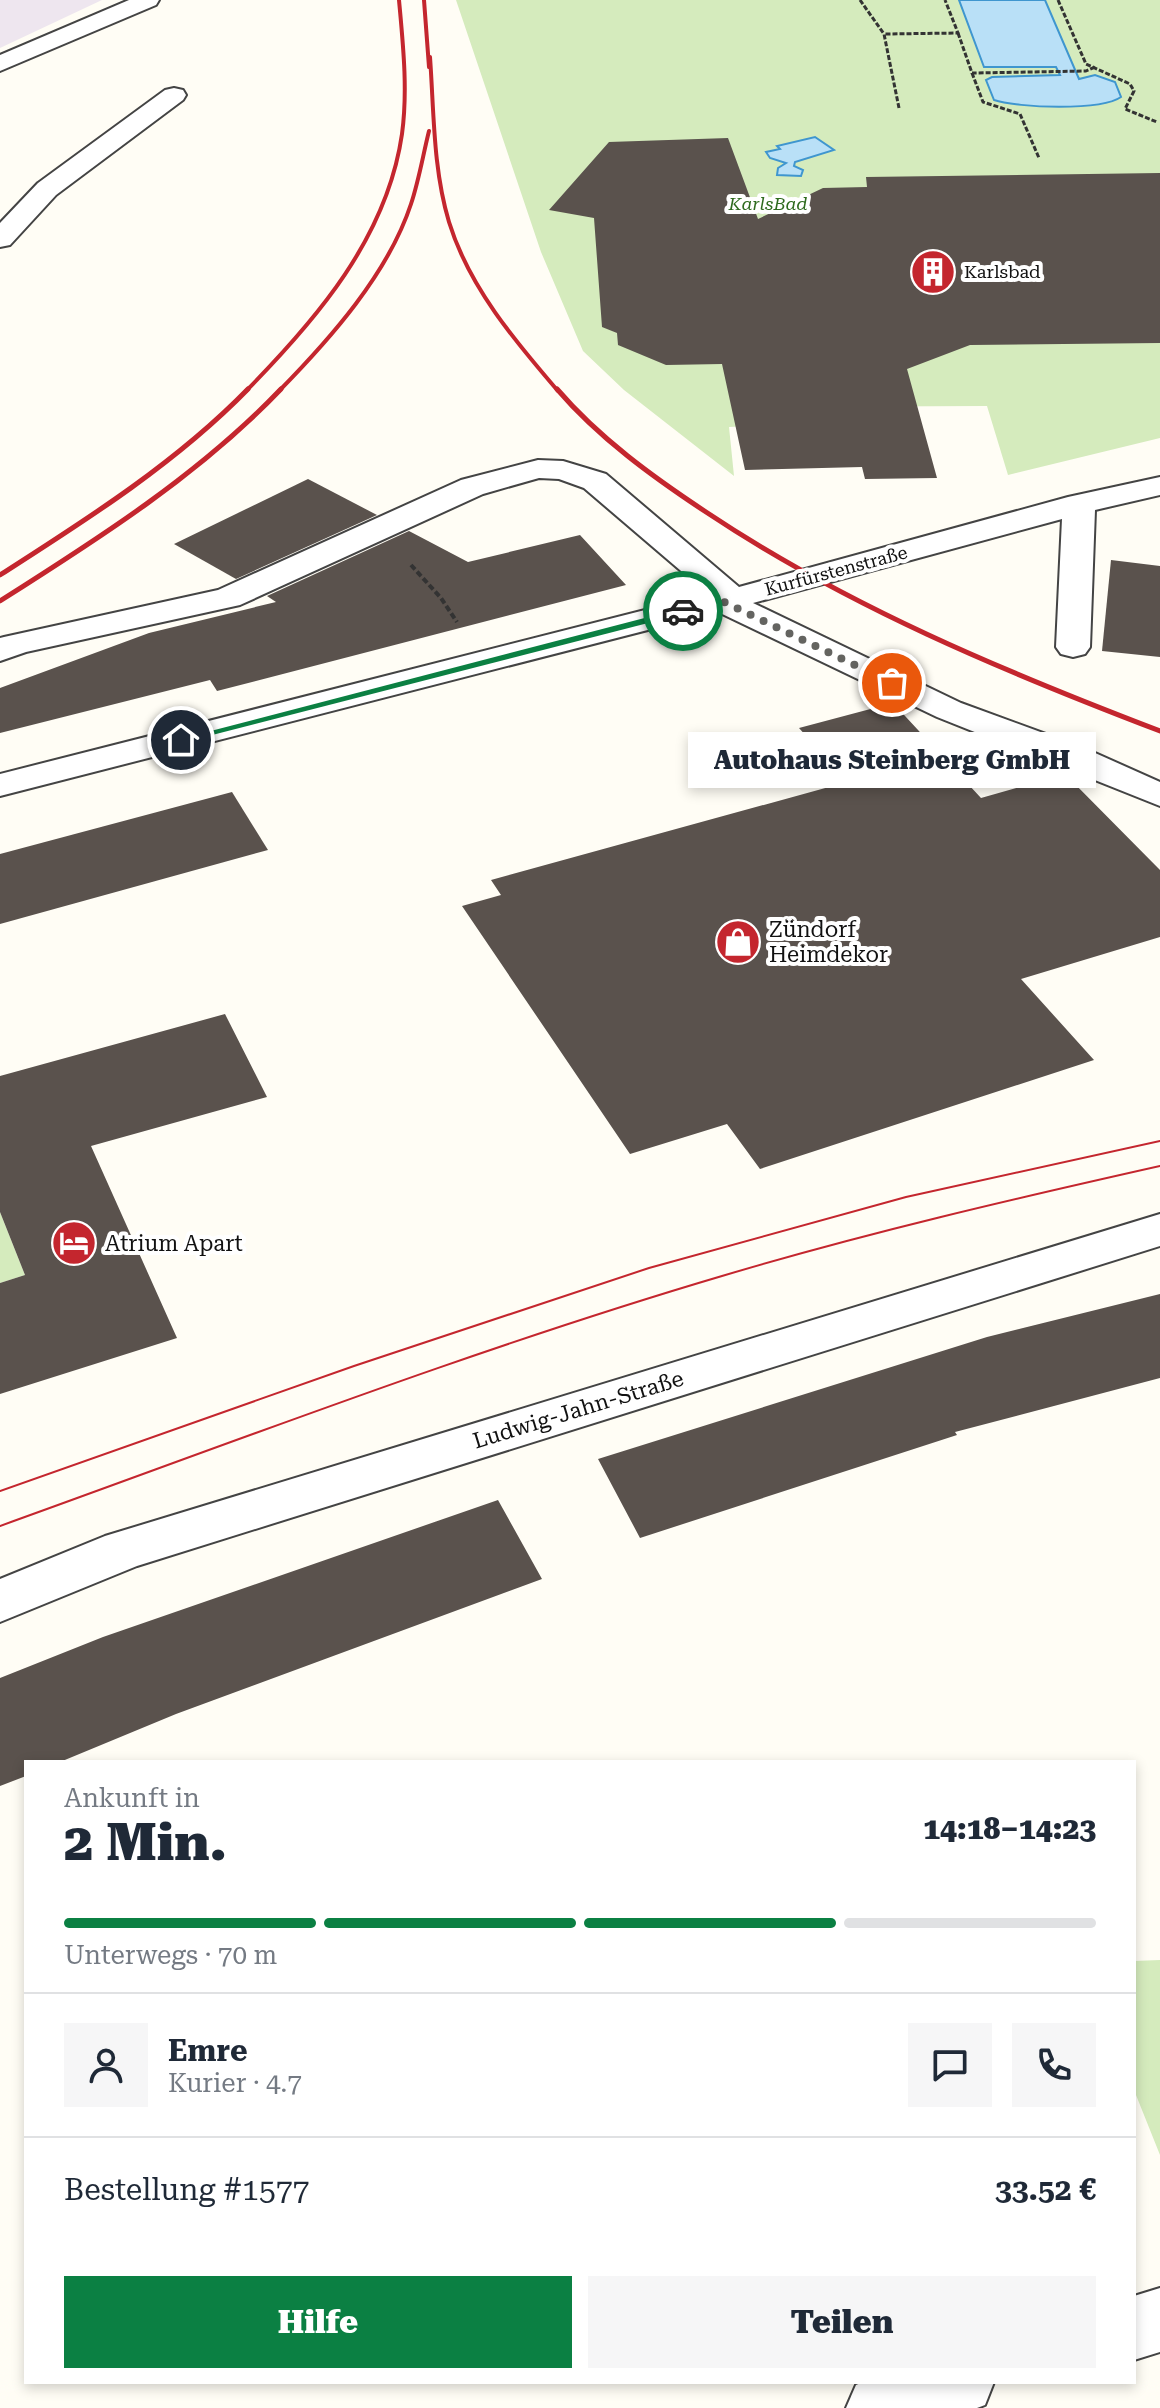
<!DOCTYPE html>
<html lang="de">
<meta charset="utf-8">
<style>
:root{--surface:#fff;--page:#f6f6f7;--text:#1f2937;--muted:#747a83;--line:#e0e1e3;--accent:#0b8043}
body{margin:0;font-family:"Roboto Serif",serif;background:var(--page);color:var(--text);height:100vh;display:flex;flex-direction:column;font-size:30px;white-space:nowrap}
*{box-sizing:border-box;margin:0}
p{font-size:26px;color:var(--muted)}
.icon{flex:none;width:44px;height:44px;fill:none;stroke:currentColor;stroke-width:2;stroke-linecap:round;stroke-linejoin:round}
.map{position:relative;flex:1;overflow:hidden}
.sheet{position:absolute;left:24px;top:1760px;width:1112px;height:624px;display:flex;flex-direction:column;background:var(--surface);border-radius:0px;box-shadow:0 4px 12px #0003}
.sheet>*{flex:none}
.pin{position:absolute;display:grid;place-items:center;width:68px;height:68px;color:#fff;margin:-34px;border:4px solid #fff;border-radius:50%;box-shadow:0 2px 8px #0007}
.courier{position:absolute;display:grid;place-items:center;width:80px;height:80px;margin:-40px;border:6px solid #0b8043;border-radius:50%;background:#fff;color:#222;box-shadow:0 2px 10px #0007}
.bubble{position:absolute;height:56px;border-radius:0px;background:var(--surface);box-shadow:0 4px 12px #0003;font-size:26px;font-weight:800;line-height:56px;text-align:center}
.overview em{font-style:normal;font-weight:800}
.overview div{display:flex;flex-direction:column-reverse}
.overview{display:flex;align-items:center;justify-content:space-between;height:136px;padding:0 40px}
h1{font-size:52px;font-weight:800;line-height:60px}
.bar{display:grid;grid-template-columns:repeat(4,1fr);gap:12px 8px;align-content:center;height:96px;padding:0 40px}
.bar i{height:10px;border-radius:6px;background:var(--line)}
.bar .current{background:var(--accent)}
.bar p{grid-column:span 4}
.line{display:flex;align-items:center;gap:20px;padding:0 40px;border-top:2px solid var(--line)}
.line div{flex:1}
.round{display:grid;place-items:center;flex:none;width:84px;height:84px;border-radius:0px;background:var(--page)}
.button{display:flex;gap:16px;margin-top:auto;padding:16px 40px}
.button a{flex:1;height:92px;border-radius:0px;background:var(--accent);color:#fff;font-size:32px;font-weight:800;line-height:92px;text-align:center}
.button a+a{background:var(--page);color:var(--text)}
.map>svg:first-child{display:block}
.industrial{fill:#eee6ef}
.green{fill:#d5ebbd}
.water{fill:#b9e0f7;stroke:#3f96cf;stroke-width:2}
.building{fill:#5a524d}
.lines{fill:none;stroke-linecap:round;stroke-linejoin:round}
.minor-casing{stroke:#444;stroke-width:4}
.path-far1{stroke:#333;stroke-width:3;stroke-dasharray:5 2;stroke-linecap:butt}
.path{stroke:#333;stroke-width:4;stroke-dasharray:6 3;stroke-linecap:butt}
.minor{fill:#fff;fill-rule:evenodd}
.tram{stroke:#c4262e;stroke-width:2}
.rail-far1{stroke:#c4262e;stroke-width:4}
.rail{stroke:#c4262e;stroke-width:5}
.route{fill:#0b8043}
.done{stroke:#646461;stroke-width:8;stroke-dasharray:0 14.4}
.labels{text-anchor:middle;stroke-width:8;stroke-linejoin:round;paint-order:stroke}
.far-park-label{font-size:18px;font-style:italic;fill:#2f6b1f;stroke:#fff}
.far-poi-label{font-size:18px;fill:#111;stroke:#fff;text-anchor:start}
.far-street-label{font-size:18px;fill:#111;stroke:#fff}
.poi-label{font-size:22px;fill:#111;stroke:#fff;text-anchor:start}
.street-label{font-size:22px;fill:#111;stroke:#fff}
</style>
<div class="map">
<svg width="1160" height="2408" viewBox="0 0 1160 2408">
<rect width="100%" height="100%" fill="#fffdf5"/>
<path class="industrial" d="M0 0H102L0 48Z"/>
<g class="green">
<path d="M456 0H1160V438L1008 475 987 406 748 407 749 426 729 427 734 476 624 390 583 351 541 252Z"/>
<path d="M0 1212 25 1275 0 1283Z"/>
<path d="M1160 1960V2155L1134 2090V1961Z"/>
</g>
<g class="water">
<path d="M959 0H1045L1079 79 1095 75 1115 82 1121 97C1101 111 1018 108 994 100L986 80 992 77 1060 75 1056 67H984Z"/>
<path d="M815 137 834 150 795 162 794 166 803 170 801 176 777 175 778 168 786 163 770 158 766 152 780 149 777 146Z"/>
</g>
<g class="building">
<path d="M728 138 758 219 823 188 867 187 866 177 1160 173V343L970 345 907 369 937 478 865 479 862 467 745 470 722 364 666 365 618 345 617 333 602 327 594 218 549 210 609 142Z"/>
<path d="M308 479 377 515 236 579 174 544Z"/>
<path d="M409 531 468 562 580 535 626 585 217 691 210 680 0 733V688L149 633 276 602 267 596Z"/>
<path d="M1111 560 1160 566V657L1102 651Z"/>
<path d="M893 703 981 798 1065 774 1160 870V937L1021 979 1094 1060 760 1169 727 1124 630 1154 462 906 501 895 491 880 847 782 799 728Z"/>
<path d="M232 792 268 850 0 924V854Z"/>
<path d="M225 1014 267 1097 91 1146 177 1338 0 1394V1283L25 1275 0 1212V1076Z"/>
<path d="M1160 1294V1378L955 1432 957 1435 640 1538 598 1459 987 1337Z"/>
<path d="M498 1500 542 1579 176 1714 60 1762H26V1776L0 1786V1678L103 1637Z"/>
</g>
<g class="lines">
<g class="minor-casing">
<g id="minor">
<path d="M129 0H159L156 5 0 71V55Z"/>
<path d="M174 88 183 90 186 95 183 100 56 195 10 245 0 247V223L38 183 165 90Z"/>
<path d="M538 460 563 461 606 474 739 587 1068 497 1160 477V495L1095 510 1090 647 1085 654 1073 657 1061 654 1056 647 1062 519 753 603 961 703 1084 748 1160 782V806L937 717 718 612 0 796V774L708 594 584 488 559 479 539 478 483 494 240 605 26 652 0 661V638L4 637 218 590 461 480Z"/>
<path d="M1160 1214V1246L137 1566 0 1622V1579L105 1536Z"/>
<path d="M1160 2288V2352L1134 2360V2296Z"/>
<path d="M863 2382H994L985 2405 977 2408H846L856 2385Z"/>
</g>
</g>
<g class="path-far1">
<path d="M860 0 884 34"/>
<path d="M1058 0 1086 64 1130 84 1134 91 1125 109 1157 122"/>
<path d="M958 33 972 73 1086 71 1095 67"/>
<path d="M972 73 983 102 1020 114 1039 158"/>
<path d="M899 108 884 34 958 33 945 0"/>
</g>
<path class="path" d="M411 565 441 598 457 622"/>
<use href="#minor" class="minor"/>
<g class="tram">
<path d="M0 1491 354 1366 649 1268 906 1197 1160 1141"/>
<path d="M0 1526C239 1440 478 1348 722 1276 866 1233 1013 1199 1160 1166"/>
</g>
<g class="rail-far1">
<path d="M424 0 429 67"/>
<path d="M430 57C434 112 433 169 449 222 469 287 515 341 558 391"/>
<path d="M246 391C316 320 387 238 402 134 408 90 403 44 399 0"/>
<path d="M279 391C330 339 388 274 411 204 419 180 423 155 429 131"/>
</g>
<g class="rail">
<path d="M557 389C599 438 653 477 706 512 847 606 1003 671 1160 731"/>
<path d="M0 575C86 520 176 463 248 389"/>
<path d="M0 601C98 539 200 474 281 389"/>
</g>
</g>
<path class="route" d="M683 608 687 613 181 743 176 740Z"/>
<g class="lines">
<path class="done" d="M683 611 722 601 892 683"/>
</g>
<defs>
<g id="building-disc" transform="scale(2.3)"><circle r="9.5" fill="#c4262e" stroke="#fff"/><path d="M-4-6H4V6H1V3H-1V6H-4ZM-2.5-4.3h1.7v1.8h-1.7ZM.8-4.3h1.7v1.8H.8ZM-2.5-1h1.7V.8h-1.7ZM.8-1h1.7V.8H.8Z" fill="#fff"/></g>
<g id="shop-disc" transform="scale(2.3)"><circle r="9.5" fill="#c4262e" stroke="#fff"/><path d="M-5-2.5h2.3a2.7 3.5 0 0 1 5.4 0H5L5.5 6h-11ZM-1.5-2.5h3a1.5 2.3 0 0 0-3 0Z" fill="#fff"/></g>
<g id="hotel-disc" transform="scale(2.3)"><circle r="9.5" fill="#c4262e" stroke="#fff"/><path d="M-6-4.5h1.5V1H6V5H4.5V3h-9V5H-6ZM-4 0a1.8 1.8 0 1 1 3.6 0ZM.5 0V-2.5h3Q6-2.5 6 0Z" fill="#fff"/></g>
</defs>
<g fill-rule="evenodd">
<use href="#building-disc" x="933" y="272"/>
<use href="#shop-disc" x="738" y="942"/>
<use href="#hotel-disc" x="74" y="1243"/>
</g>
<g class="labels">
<g class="far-park-label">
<text x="768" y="210">KarlsBad</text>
</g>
<g class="far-poi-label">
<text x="964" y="278">Karlsbad</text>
</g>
<g class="far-street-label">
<text transform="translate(836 571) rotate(-15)" y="6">Kurfürstenstraße</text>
</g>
<g class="poi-label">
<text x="769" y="937">Zündorf<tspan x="769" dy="25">Heimdekor</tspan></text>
<text x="105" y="1251">Atrium Apart</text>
</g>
<g class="street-label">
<text transform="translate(578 1409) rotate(-17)" y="8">Ludwig-Jahn-Straße</text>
</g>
</g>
</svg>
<div class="pin" style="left:892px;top:683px;background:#ea580c"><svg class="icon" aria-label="bag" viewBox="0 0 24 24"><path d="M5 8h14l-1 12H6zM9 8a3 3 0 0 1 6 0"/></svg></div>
<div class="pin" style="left:181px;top:740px;background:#1f2937"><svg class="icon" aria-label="home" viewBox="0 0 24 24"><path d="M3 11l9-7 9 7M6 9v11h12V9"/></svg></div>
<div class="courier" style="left:683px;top:611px"><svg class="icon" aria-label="car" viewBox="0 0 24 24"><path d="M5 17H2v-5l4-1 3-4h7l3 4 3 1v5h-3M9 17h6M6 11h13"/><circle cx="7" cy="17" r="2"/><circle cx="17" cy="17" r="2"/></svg></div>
<div class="bubble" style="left:688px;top:732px;width:408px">Autohaus Steinberg GmbH</div>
<section class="sheet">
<div class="overview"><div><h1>2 Min.</h1><p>Ankunft in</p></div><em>14:18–14:23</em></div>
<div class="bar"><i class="current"></i><i class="current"></i><i class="current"></i><i></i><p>Unterwegs · 70 m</p></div>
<div class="line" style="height:144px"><a class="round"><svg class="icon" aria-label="person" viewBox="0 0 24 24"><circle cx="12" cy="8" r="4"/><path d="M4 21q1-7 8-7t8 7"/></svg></a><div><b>Emre</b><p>Kurier · 4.7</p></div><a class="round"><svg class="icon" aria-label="chat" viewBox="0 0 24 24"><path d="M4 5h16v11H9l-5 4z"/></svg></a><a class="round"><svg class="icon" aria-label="phone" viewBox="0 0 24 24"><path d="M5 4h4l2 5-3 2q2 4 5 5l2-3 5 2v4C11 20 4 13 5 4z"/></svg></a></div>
<div class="line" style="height:104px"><div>Bestellung #1577</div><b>33.52 €</b></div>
<div class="button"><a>Hilfe</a><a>Teilen</a></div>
</section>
</div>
